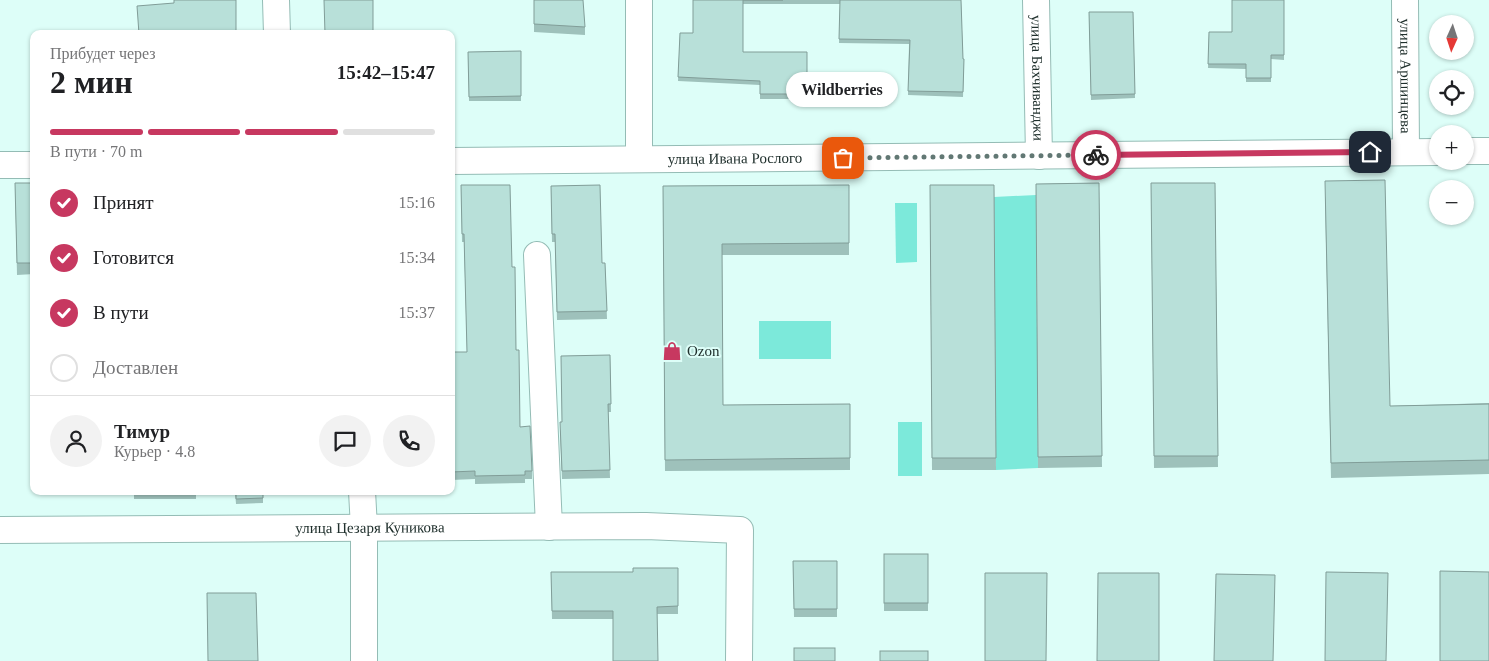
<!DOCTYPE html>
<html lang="ru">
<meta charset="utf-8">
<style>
:root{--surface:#fff;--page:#f2f2f2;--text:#202124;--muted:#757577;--line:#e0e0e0;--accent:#c73860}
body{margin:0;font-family:"Times New Roman",serif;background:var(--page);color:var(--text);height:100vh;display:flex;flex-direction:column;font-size:19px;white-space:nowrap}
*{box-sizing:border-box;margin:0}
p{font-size:16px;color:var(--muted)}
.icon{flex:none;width:28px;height:28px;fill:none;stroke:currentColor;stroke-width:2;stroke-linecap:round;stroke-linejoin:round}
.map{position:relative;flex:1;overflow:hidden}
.side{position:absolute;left:30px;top:30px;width:425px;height:465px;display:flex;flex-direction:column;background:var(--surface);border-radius:10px;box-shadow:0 1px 4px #0004}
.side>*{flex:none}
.needle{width:32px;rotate:183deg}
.buttons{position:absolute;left:1429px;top:15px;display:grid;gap:10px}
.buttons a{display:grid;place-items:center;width:45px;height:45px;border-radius:50%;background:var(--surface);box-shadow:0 1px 4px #0004;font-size:25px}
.pin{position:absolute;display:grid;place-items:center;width:42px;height:42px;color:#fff;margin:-21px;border-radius:10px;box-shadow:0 2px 8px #0006}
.courier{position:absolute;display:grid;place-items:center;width:50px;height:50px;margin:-25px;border:4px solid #c73860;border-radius:50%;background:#fff;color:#222;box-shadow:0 1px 6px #0007}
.bubble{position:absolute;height:35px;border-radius:18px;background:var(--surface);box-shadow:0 1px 4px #0004;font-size:16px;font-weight:600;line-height:35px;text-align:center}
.summary em{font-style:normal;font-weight:600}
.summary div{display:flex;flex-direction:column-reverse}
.summary{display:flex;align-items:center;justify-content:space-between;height:85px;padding:0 20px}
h1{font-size:32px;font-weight:600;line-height:38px}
.bar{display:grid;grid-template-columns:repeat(4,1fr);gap:8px 5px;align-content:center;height:60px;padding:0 20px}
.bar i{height:6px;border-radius:4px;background:var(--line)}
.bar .selected{background:var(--accent)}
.bar p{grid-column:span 4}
.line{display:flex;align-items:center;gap:12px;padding:0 20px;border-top:1px solid var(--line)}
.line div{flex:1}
.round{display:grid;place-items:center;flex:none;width:52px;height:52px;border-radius:26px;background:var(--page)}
ol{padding:0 20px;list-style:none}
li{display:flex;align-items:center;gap:15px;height:55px}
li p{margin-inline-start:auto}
li .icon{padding:5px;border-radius:50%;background:var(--accent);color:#fff;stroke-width:4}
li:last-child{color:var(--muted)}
li i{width:28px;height:28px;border:2px solid var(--line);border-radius:50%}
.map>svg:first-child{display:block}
.green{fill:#7ce9da}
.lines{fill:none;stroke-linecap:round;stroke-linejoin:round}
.minor-casing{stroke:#94bcb5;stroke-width:28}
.minor{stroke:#fff;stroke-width:26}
.wall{fill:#9ec1bb}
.building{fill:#b8e0d9;stroke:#819d98}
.done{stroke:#627874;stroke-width:5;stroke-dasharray:0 9}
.route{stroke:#c73860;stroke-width:6}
.labels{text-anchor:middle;stroke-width:4;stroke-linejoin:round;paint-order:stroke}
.street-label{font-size:15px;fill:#20302d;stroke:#ddfef8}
.poi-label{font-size:15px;fill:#20302d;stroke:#ddfef8;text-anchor:start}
</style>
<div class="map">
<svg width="1489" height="661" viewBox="0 0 1489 661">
<rect width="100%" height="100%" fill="#ddfef8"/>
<g class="green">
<path d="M1036 195 1038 468 996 470 994 197Z"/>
<path d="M895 203H917V262L896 263Z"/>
<rect x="759" y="321" width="72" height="38"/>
<rect x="898" y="422" width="24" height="54"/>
</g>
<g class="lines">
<g class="minor-casing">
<g id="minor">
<path d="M276 0 277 34"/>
<path d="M639 0V159"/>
<path id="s1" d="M1036 0 1039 156"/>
<path id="s2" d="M1405 0 1406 152"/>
<path d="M1465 151H1489"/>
<path id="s3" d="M451 161 1438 152"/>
<path d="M0 165H34"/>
<path d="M537 255 549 527"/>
<path d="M362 491 364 528V661"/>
<path id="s4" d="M0 530 646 526 740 530 739 661"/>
</g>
</g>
<use href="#minor" class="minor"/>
</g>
<g class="wall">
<path d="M534 0 585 27V35L534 32Z"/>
<path d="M693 0H961L963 59H964L963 97 908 95 909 44 839 43 840 4H743V52H807V99H760V85L678 81 680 33H693Z"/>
<path d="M1284 0V60L1271 59V82H1246V69L1208 68 1209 32H1232Z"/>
<path d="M1089 12H1133L1135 98 1091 100Z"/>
<path d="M521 51V101H469L468 52Z"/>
<path d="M15 183H34V274L17 275Z"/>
<path d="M1099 183 1102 467 1038 468 1036 184Z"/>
<path d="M1151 183H1215L1218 467 1154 468Z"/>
<path d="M461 185 512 267 520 427 532 471V479H525V483L475 484V479L451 480V352H467L464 242H462Z"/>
<path d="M849 185V255H722L723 405 850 404V470L665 471 663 186Z"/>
<path d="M930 185H994L996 470H932Z"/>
<path d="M551 186 602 263H605L607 319 557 320 555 242H552Z"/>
<path d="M1325 196 1390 406 1489 403V474L1331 478Z"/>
<path d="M610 355 611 412H608L610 478 562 479 560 431Z"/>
<rect x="134" y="491" width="62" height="8"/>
<path d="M235 491H263V503L236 504Z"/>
<rect x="884" y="554" width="44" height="57"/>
<path d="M793 561H837V617H794Z"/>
<path d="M678 568V614H657L613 619H552L551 572H633Z"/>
</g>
<g class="building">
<path d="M174 0H236V34H139L137 6 174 3Z"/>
<path d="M324 0H373V34H325Z"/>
<path d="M534 0H583L585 27 534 24Z"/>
<path d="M693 0H783H743V52H807V94H760V81L678 77 680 33H693Z"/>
<path d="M840 0H961L963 59H964L963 92 908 91 910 40 839 39Z"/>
<path d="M1232 0H1284V55H1271V78H1246V64H1208L1209 32H1232Z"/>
<path d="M1089 12H1133L1135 94 1091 95Z"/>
<path d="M521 51V96L469 97 468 52Z"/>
<path d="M1385 180 1390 406 1489 404V460L1331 463 1325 181Z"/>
<path d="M15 183H34V263H17Z"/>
<path d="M1099 183 1102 456 1038 457 1036 184Z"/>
<path d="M1151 183H1215L1218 456H1154Z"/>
<path d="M461 185H510L512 267H515L516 350H519L520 427 530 426 532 471H525V475L475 476V471L451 472V352H467L464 234H462Z"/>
<path d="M600 185 602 263H605L607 311 557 312 555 234H552L551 186Z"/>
<path d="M849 185V243L722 244 723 405 850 404V458L665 460 663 186Z"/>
<path d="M930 185H994L996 458H932Z"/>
<path d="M610 355 611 404H608L610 470 562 471 560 422H562L561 356Z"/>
<path d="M236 491H263V498L236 499Z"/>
<rect x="884" y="554" width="44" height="49"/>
<path d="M793 561H837V609H794Z"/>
<path d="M633 568H678V606L657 607 658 661H613V611H552L551 572H633Z"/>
<path d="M1440 571 1489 572V661H1440Z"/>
<path d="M1326 572 1388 573 1386 661H1325Z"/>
<path d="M985 573H1047L1046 661H985Z"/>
<path d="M1098 573H1159V661H1097Z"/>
<path d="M1216 574 1275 575 1273 661H1214Z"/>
<path d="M207 593H256L258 661H208Z"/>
<rect x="794" y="648" width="41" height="13"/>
<rect x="880" y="651" width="48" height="10"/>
</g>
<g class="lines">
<path class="done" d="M843 158 1096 155"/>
<path class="route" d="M1096 155 1370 152"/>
</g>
<defs>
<g id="shop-bare" transform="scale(1.5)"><path d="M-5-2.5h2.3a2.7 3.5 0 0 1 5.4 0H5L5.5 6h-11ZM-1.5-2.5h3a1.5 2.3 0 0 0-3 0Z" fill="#c73860" stroke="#ddfef8" stroke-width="2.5" paint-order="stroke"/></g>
</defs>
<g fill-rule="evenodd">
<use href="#shop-bare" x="672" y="351"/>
</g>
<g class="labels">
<g class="street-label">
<text dy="5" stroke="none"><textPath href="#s2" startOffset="76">улица Аршинцева</textPath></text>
<text dy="5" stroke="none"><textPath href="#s1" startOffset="78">улица Бахчиванджи</textPath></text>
<text dy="5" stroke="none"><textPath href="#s3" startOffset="284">улица Ивана Рослого</textPath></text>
<text dy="5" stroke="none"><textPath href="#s4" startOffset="370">улица Цезаря Куникова</textPath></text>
</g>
<g class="poi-label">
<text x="687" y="356">Ozon</text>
</g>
</g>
</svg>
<div class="buttons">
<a><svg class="needle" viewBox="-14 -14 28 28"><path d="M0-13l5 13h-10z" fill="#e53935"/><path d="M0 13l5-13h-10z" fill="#757577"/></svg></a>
<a><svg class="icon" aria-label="locate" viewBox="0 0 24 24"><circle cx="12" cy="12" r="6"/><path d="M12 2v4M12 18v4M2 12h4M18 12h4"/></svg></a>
<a>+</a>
<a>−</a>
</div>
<div class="pin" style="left:843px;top:158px;background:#ea580c"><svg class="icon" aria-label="bag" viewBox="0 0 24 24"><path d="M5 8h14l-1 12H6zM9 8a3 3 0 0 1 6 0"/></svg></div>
<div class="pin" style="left:1370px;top:152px;background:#1f2937"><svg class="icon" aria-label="home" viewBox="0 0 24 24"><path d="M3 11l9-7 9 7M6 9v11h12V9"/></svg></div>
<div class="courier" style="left:1096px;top:155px"><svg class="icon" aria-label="bike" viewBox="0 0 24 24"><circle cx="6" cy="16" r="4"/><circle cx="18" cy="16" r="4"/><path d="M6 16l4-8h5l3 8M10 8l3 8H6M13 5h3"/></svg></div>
<div class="bubble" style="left:786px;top:72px;width:112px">Wildberries</div>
<section class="side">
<div class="summary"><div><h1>2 мин</h1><p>Прибудет через</p></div><em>15:42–15:47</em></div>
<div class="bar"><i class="selected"></i><i class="selected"></i><i class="selected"></i><i></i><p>В пути · 70 m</p></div>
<ol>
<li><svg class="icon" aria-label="check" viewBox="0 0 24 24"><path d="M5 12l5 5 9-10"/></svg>Принят<p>15:16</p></li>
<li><svg class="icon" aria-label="check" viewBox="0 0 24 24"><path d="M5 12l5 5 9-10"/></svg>Готовится<p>15:34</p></li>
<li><svg class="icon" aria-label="check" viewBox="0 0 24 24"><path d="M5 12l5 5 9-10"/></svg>В пути<p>15:37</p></li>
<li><i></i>Доставлен</li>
</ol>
<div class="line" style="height:90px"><a class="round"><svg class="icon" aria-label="person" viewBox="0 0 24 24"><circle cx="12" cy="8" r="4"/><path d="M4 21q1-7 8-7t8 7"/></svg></a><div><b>Тимур</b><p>Курьер · 4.8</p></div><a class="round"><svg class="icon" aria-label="chat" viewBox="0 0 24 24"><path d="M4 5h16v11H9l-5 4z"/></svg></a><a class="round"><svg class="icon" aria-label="phone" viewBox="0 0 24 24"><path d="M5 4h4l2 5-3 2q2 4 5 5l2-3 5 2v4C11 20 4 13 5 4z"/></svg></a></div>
</section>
</div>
